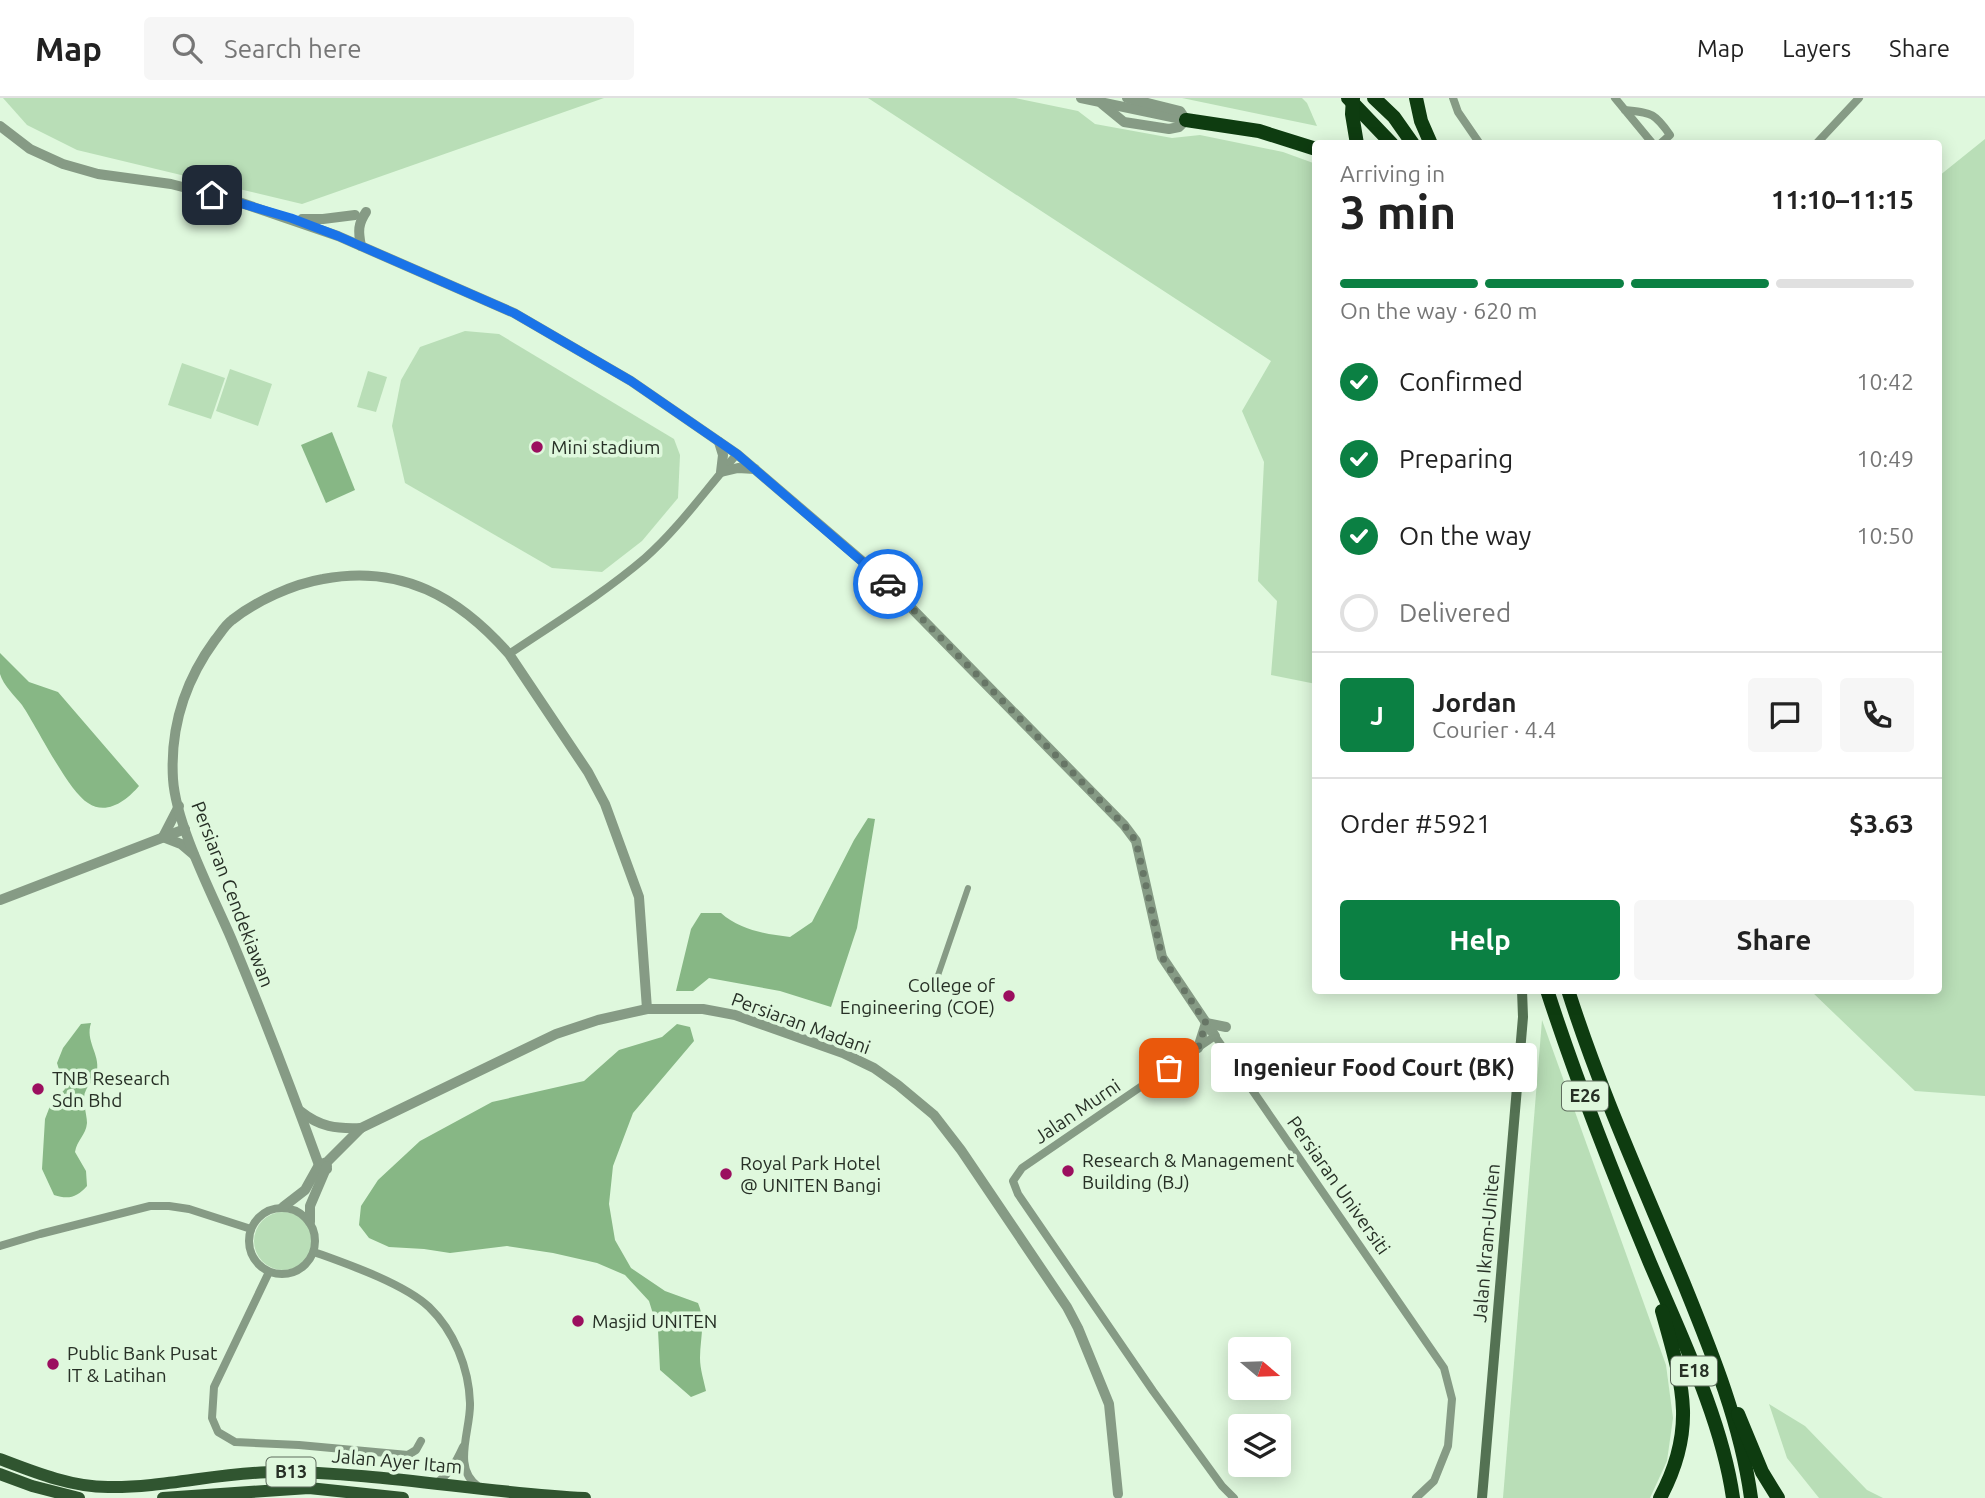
<!DOCTYPE html>
<meta charset="utf-8">
<style>
:root{--surface:#fff;--page:#f6f6f6;--text:#222;--muted:#767676;--line:#e0e0e0;--accent:#0b8043}
body{margin:0;font-family:Ubuntu,sans-serif;background:var(--page);color:var(--text);height:100vh;display:flex;flex-direction:column;font-size:26px;white-space:nowrap}
*{box-sizing:border-box;margin:0}
p{font-size:23px;color:var(--muted)}
.icon{flex:none;width:38px;height:38px;fill:none;stroke:currentColor;stroke-width:2;stroke-linecap:round;stroke-linejoin:round}
.map{position:relative;flex:1;overflow:hidden}
.drawer{position:absolute;left:1312px;top:42px;width:630px;height:854px;display:flex;flex-direction:column;background:var(--surface);border-radius:7px;box-shadow:0 4px 18px #0003}
.drawer>*{flex:none}
.needle{width:46px;rotate:109deg}
.buttons{position:absolute;left:1228px;top:1239px;display:grid;gap:14px}
.buttons a{display:grid;place-items:center;width:63px;height:63px;border-radius:7px;background:var(--surface);box-shadow:0 4px 18px #0003;font-size:35px}
.pin{position:absolute;display:grid;place-items:center;width:60px;height:60px;color:#fff;margin:-30px;border-radius:14px;box-shadow:0 4px 10px #0006}
.courier{position:absolute;display:grid;place-items:center;width:70px;height:70px;margin:-35px;border:5px solid #1a73e8;border-radius:50%;background:#fff;color:#222;box-shadow:0 2px 9px #0007}
.bubble{position:absolute;height:49px;border-radius:7px;background:var(--surface);box-shadow:0 4px 18px #0003;font-size:23px;font-weight:700;line-height:49px;text-align:center}
.head em{font-style:normal;font-weight:700}
.head div{display:flex;flex-direction:column-reverse}
.head{display:flex;align-items:center;justify-content:space-between;height:119px;padding:0 28px}
h1{font-size:46px;font-weight:700;line-height:52px}
.bar{display:grid;grid-template-columns:repeat(4,1fr);gap:10px 7px;align-content:center;height:84px;padding:0 28px}
.bar i{height:9px;border-radius:5px;background:var(--line)}
.bar .selected{background:var(--accent)}
.bar p{grid-column:span 4}
.line{display:flex;align-items:center;gap:18px;padding:0 28px;border-top:2px solid var(--line)}
.line div{flex:1}
.round{display:grid;place-items:center;flex:none;width:74px;height:74px;border-radius:7px;background:var(--page)}
ol{padding:0 28px;list-style:none}
li{display:flex;align-items:center;gap:21px;height:77px}
li p{margin-inline-start:auto}
li .icon{padding:7px;border-radius:50%;background:var(--accent);color:#fff;stroke-width:4}
li:last-child{color:var(--muted)}
li i{width:38px;height:38px;border:4px solid var(--line);border-radius:50%}
.primary-button{display:flex;gap:14px;margin-top:auto;padding:14px 28px}
.primary-button a{flex:1;height:80px;border-radius:7px;background:var(--accent);color:#fff;font-size:28px;font-weight:700;line-height:80px;text-align:center}
.primary-button a+a{background:var(--page);color:var(--text)}
header{display:flex;align-items:center;gap:42px;box-sizing:border-box;height:98px;padding:0 35px;background:var(--surface);border-bottom:2px solid var(--line)}
header strong{font-size:33px}
nav{display:flex;gap:38px;margin-inline-start:auto;font-size:24px}
.search{width:490px;height:63px;background:var(--page);display:flex;align-items:center;gap:18px;box-sizing:border-box;padding:0 24px;border-radius:7px;color:var(--muted);font-size:26px}
.map>svg:first-child{display:block}
.green{fill:#b9deb7}
.water{fill:#87b785}
.lines{fill:none;stroke-linecap:round;stroke-linejoin:round}
.pedestrian{stroke:#869b85;stroke-width:6}
.minor{stroke:#869b85;stroke-width:8}
.tertiary{stroke:#869b85;stroke-width:10}
.secondary{stroke:#547253;stroke-width:10}
.primary{stroke:#305530;stroke-width:12}
.motorway{stroke:#0e3c10;stroke-width:14}
.motorway-bridge{stroke:#0e3c10;stroke-width:14}
.done{stroke:#677666;stroke-width:7;stroke-dasharray:0 12.6}
.route{stroke:#1a73e8;stroke-width:9}
.poi-dot{fill:#9b0f5f;stroke:#dff8dd;stroke-width:2.5}
.labels{text-anchor:middle;stroke-width:7;stroke-linejoin:round;paint-order:stroke}
.shield{fill:#dff8dd;stroke:#5e6c5d;stroke-width:2}
.shield-label{font-size:18px;font-weight:bold;fill:#273026}
.poi-label{font-size:19px;fill:#273026;stroke:#dff8dd;text-anchor:start}
.street-label{font-size:19px;fill:#273026;stroke:#dff8dd}
</style>
<header>
<strong>Map</strong>
<div class="search"><svg class="icon" aria-label="search" viewBox="0 0 24 24"><circle cx="10" cy="10" r="6"/><path d="M15 15l6 6"/></svg>Search here</div>
<nav><a>Map</a><a>Layers</a><a>Share</a></nav>
</header>
<div class="map">
<svg width="1985" height="1400" viewBox="0 0 1985 1400">
<rect width="100%" height="100%" fill="#dff8dd"/>
<g class="green">
<path d="M3 0H604L302 106 77 52 27 27Z"/>
<path d="M868 0H1015L1078 13 1095 26 1172 40 1200 37 1283 54 1316 66V586L1271 577 1277 503 1258 483 1264 364 1242 313 1271 263Z"/>
<path d="M1182 0H1302L1307 5 1317 28Z"/>
<path d="M1985 41V998L1915 993 1811 893 1939 892V78Z"/>
<path d="M465 233 499 236 674 341 680 357 678 400 642 443 602 474 552 470 405 385 392 328 401 282 420 249Z"/>
<path d="M182 265 225 280 211 321 168 307Z"/>
<path d="M230 271 272 286 258 328 216 313Z"/>
<path d="M368 273 387 279 376 314 357 309Z"/>
<path d="M1542 922 1666 1267 1673 1320 1667 1363 1650 1400H1503Z"/>
<circle cx="283" cy="1143" r="29"/>
<path d="M1769 1306 1805 1328 1867 1392 1883 1400H1819L1787 1360Z"/>
</g>
<g class="water">
<path d="M332 334 355 392 326 405 301 347Z"/>
<path d="M0 555 29 584 58 594 139 688C127 702 107 718 88 705 68 693 37 629 22 607 15 598 3 587 0 576 0 570 0 561 0 555Z"/>
<path d="M868 720 875 721 857 830 831 909 780 893 709 880 693 893H676L691 831 701 815H721C740 832 765 836 790 839L812 824 854 742Z"/>
<path d="M91 925C85 943 100 956 97 973 96 981 89 985 86 992 81 1001 87 1015 87 1025 86 1037 77 1042 75 1054L86 1073 87 1088C77 1099 69 1102 54 1097L42 1071 45 1021 50 1008 65 991 57 965 63 950 81 926Z"/>
<path d="M677 926 690 929 694 943 633 1015 613 1068 609 1106 615 1142 631 1170 665 1193 698 1205C706 1223 700 1241 700 1260 700 1271 704 1283 706 1293L691 1299 660 1272 658 1232 649 1203 625 1177 597 1165 553 1155 507 1148 450 1155 424 1151 389 1149 369 1140 359 1127 361 1108 378 1082 420 1043 492 1004 584 983 619 952 662 939Z"/>
</g>
<g class="lines">
<path class="pedestrian" d="M935 886 968 790"/>
<g class="minor">
<path d="M1453 0 1458 14 1480 46"/>
<path d="M1615 0 1653 46"/>
<path d="M1625 12C1651 15 1654 14 1670 37L1660 46"/>
<path d="M1816 46 1859 0"/>
<path d="M509 556C555 525 603 496 645 460 679 430 707 390 737 356"/>
<circle cx="282" cy="1143" r="33"/>
<path d="M0 1148 40 1136 150 1108H169L189 1111 251 1131"/>
<path d="M314 1154C347 1166 403 1185 429 1209 454 1233 469 1270 470 1305 471 1332 451 1371 479 1389"/>
<path d="M269 1174 214 1289 212 1320 218 1334 235 1344 299 1347 408 1357 416 1352 421 1343"/>
<path d="M436 1385C450 1376 456 1364 463 1349"/>
<path d="M1234 1400 1222 1388 1153 1293 1018 1096 1013 1083 1022 1070 1215 938 1444 1270 1452 1301 1448 1348 1434 1383 1416 1400"/>
</g>
<g class="tertiary">
<path d="M1081 0 1186 22"/>
<path d="M1127 0 1180 13 1186 22"/>
<path d="M1102 6 1124 24 1169 31 1179 29 1186 22"/>
<path d="M0 28 30 51 63 66 98 76 171 86 233 102 338 138 514 215 631 283 737 356 882 480 1124 727 1136 743 1162 859 1215 938"/>
<path d="M302 121H323L355 117"/>
<path d="M361 148C358 133 358 126 366 114"/>
<path d="M719 344 723 357 721 374 738 370 755 371"/>
<path d="M163 739 181 746 194 757"/>
<path d="M163 739 179 708"/>
<path d="M0 802 185 731"/>
<path d="M1206 925 1226 929"/>
<path d="M1198 950 1206 925"/>
<path d="M300 1013C320 1029 336 1031 361 1030"/>
<path d="M327 1071 319 1067C291 990 262 914 231 840 212 796 176 727 173 681 170 630 185 583 215 542 220 536 225 527 232 522 256 503 293 486 323 481 401 466 459 499 509 556L588 674 605 706 639 799 647 911"/>
<path d="M283 1109 305 1092 319 1067 327 1064 361 1030 556 936 598 922 647 911H703L735 917 843 955 874 970 898 987 934 1017 961 1052 1067 1209 1078 1230 1109 1306 1118 1396"/>
<path d="M310 1124V1108L327 1068"/>
</g>
<path class="secondary" d="M1482 1400 1523 919 1522 892"/>
<g class="primary">
<path d="M0 1361C34 1374 71 1389 108 1389 164 1390 221 1374 277 1374 379 1374 483 1395 585 1400"/>
<path d="M0 1376 32 1388 79 1400"/>
<path d="M163 1400 309 1390 403 1400"/>
</g>
<g class="motorway">
<path d="M1348 0 1392 46"/>
<path d="M1374 0 1394 19 1413 46"/>
<path d="M1416 0 1421 23 1431 46"/>
<path d="M1186 22 1259 33 1316 51"/>
<path d="M1547 892C1577 985 1613 1076 1650 1165 1681 1238 1722 1322 1733 1400"/>
<path d="M1568 892C1600 993 1644 1089 1684 1186 1712 1255 1741 1326 1751 1400"/>
<path d="M1738 1316 1762 1374 1778 1400"/>
<path d="M1660 1400C1698 1329 1682 1285 1662 1213"/>
</g>
<path class="motorway-bridge" d="M1353 0 1352 16 1357 46"/>
</g>
<g class="lines">
<path class="done" d="M888 486 1124 727 1136 743 1162 859 1206 925 1198 950 1169 970"/>
<path class="route" d="M212 97 291 120 338 138 514 215 631 283 737 356 888 486"/>
</g>
<g class="poi-dot">
<circle cx="537" cy="349" r="7"/>
<circle cx="1009" cy="898" r="7"/>
<circle cx="38" cy="991" r="7"/>
<circle cx="1068" cy="1073" r="7"/>
<circle cx="726" cy="1076" r="7"/>
<circle cx="578" cy="1223" r="7"/>
<circle cx="53" cy="1266" r="7"/>
</g>
<g class="labels">
<g class="shield">
<rect x="1562" y="983.5" width="46" height="29" rx="5"/>
<rect x="1671" y="1258.5" width="46" height="29" rx="5"/>
<rect x="266.5" y="1359.5" width="49" height="29" rx="5"/>
</g>
<g class="shield-label">
<text x="1585" y="1004">E26</text>
<text x="1694" y="1279">E18</text>
<text x="291" y="1380">B13</text>
</g>
<g class="poi-label">
<text x="551" y="356">Mini stadium</text>
<text x="995" y="894" text-anchor="end">College of<tspan x="995" dy="22">Engineering (COE)</tspan></text>
<text x="52" y="987">TNB Research<tspan x="52" dy="22">Sdn Bhd</tspan></text>
<text x="1082" y="1069">Research &amp; Management<tspan x="1082" dy="22">Building (BJ)</tspan></text>
<text x="740" y="1072">Royal Park Hotel<tspan x="740" dy="22">@ UNITEN Bangi</tspan></text>
<text x="592" y="1230">Masjid UNITEN</text>
<text x="67" y="1262">Public Bank Pusat<tspan x="67" dy="22">IT &amp; Latihan</tspan></text>
</g>
<g class="street-label">
<text transform="translate(233 796) rotate(69)" y="7">Persiaran Cendekiawan</text>
<text transform="translate(801 925) rotate(20)" y="7">Persiaran Madani</text>
<text transform="translate(1077 1013) rotate(-34)" y="7">Jalan Murni</text>
<text transform="translate(1339 1087) rotate(55)" y="7">Persiaran Universiti</text>
<text transform="translate(1486 1145) rotate(-85)" y="7">Jalan Ikram-Uniten</text>
<text transform="translate(397 1363) rotate(5)" y="7">Jalan Ayer Itam</text>
</g>
</g>
</svg>
<div class="buttons">
<a><svg class="needle" viewBox="-14 -14 28 28"><path d="M0-13l5 13h-10z" fill="#e53935"/><path d="M0 13l5-13h-10z" fill="#767676"/></svg></a>
<a><svg class="icon" aria-label="layers" viewBox="0 0 24 24"><path d="M12 4l9 5-9 5-9-5zM3 14l9 5 9-5"/></svg></a>
</div>
<div class="pin" style="left:1169px;top:970px;background:#ea580c"><svg class="icon" aria-label="bag" viewBox="0 0 24 24"><path d="M5 8h14l-1 12H6zM9 8a3 3 0 0 1 6 0"/></svg></div>
<div class="pin" style="left:212px;top:97px;background:#1f2937"><svg class="icon" aria-label="home" viewBox="0 0 24 24"><path d="M3 11l9-7 9 7M6 9v11h12V9"/></svg></div>
<div class="courier" style="left:888px;top:486px"><svg class="icon" aria-label="car" viewBox="0 0 24 24"><path d="M5 17H2v-5l4-1 3-4h7l3 4 3 1v5h-3M9 17h6M6 11h13"/><circle cx="7" cy="17" r="2"/><circle cx="17" cy="17" r="2"/></svg></div>
<div class="bubble" style="left:1211px;top:945px;width:326px">Ingenieur Food Court (BK)</div>
<section class="drawer">
<div class="head"><div><h1>3 min</h1><p>Arriving in</p></div><em>11:10–11:15</em></div>
<div class="bar"><i class="selected"></i><i class="selected"></i><i class="selected"></i><i></i><p>On the way · 620 m</p></div>
<ol>
<li><svg class="icon" aria-label="check" viewBox="0 0 24 24"><path d="M5 12l5 5 9-10"/></svg>Confirmed<p>10:42</p></li>
<li><svg class="icon" aria-label="check" viewBox="0 0 24 24"><path d="M5 12l5 5 9-10"/></svg>Preparing<p>10:49</p></li>
<li><svg class="icon" aria-label="check" viewBox="0 0 24 24"><path d="M5 12l5 5 9-10"/></svg>On the way<p>10:50</p></li>
<li><i></i>Delivered</li>
</ol>
<div class="line" style="height:126px"><b class="round" style="background:var(--accent);color:#fff">J</b><div><b>Jordan</b><p>Courier · 4.4</p></div><a class="round"><svg class="icon" aria-label="chat" viewBox="0 0 24 24"><path d="M4 5h16v11H9l-5 4z"/></svg></a><a class="round"><svg class="icon" aria-label="phone" viewBox="0 0 24 24"><path d="M5 4h4l2 5-3 2q2 4 5 5l2-3 5 2v4C11 20 4 13 5 4z"/></svg></a></div>
<div class="line" style="height:91px"><div>Order #5921</div><b>$3.63</b></div>
<div class="primary-button"><a>Help</a><a>Share</a></div>
</section>
</div>
